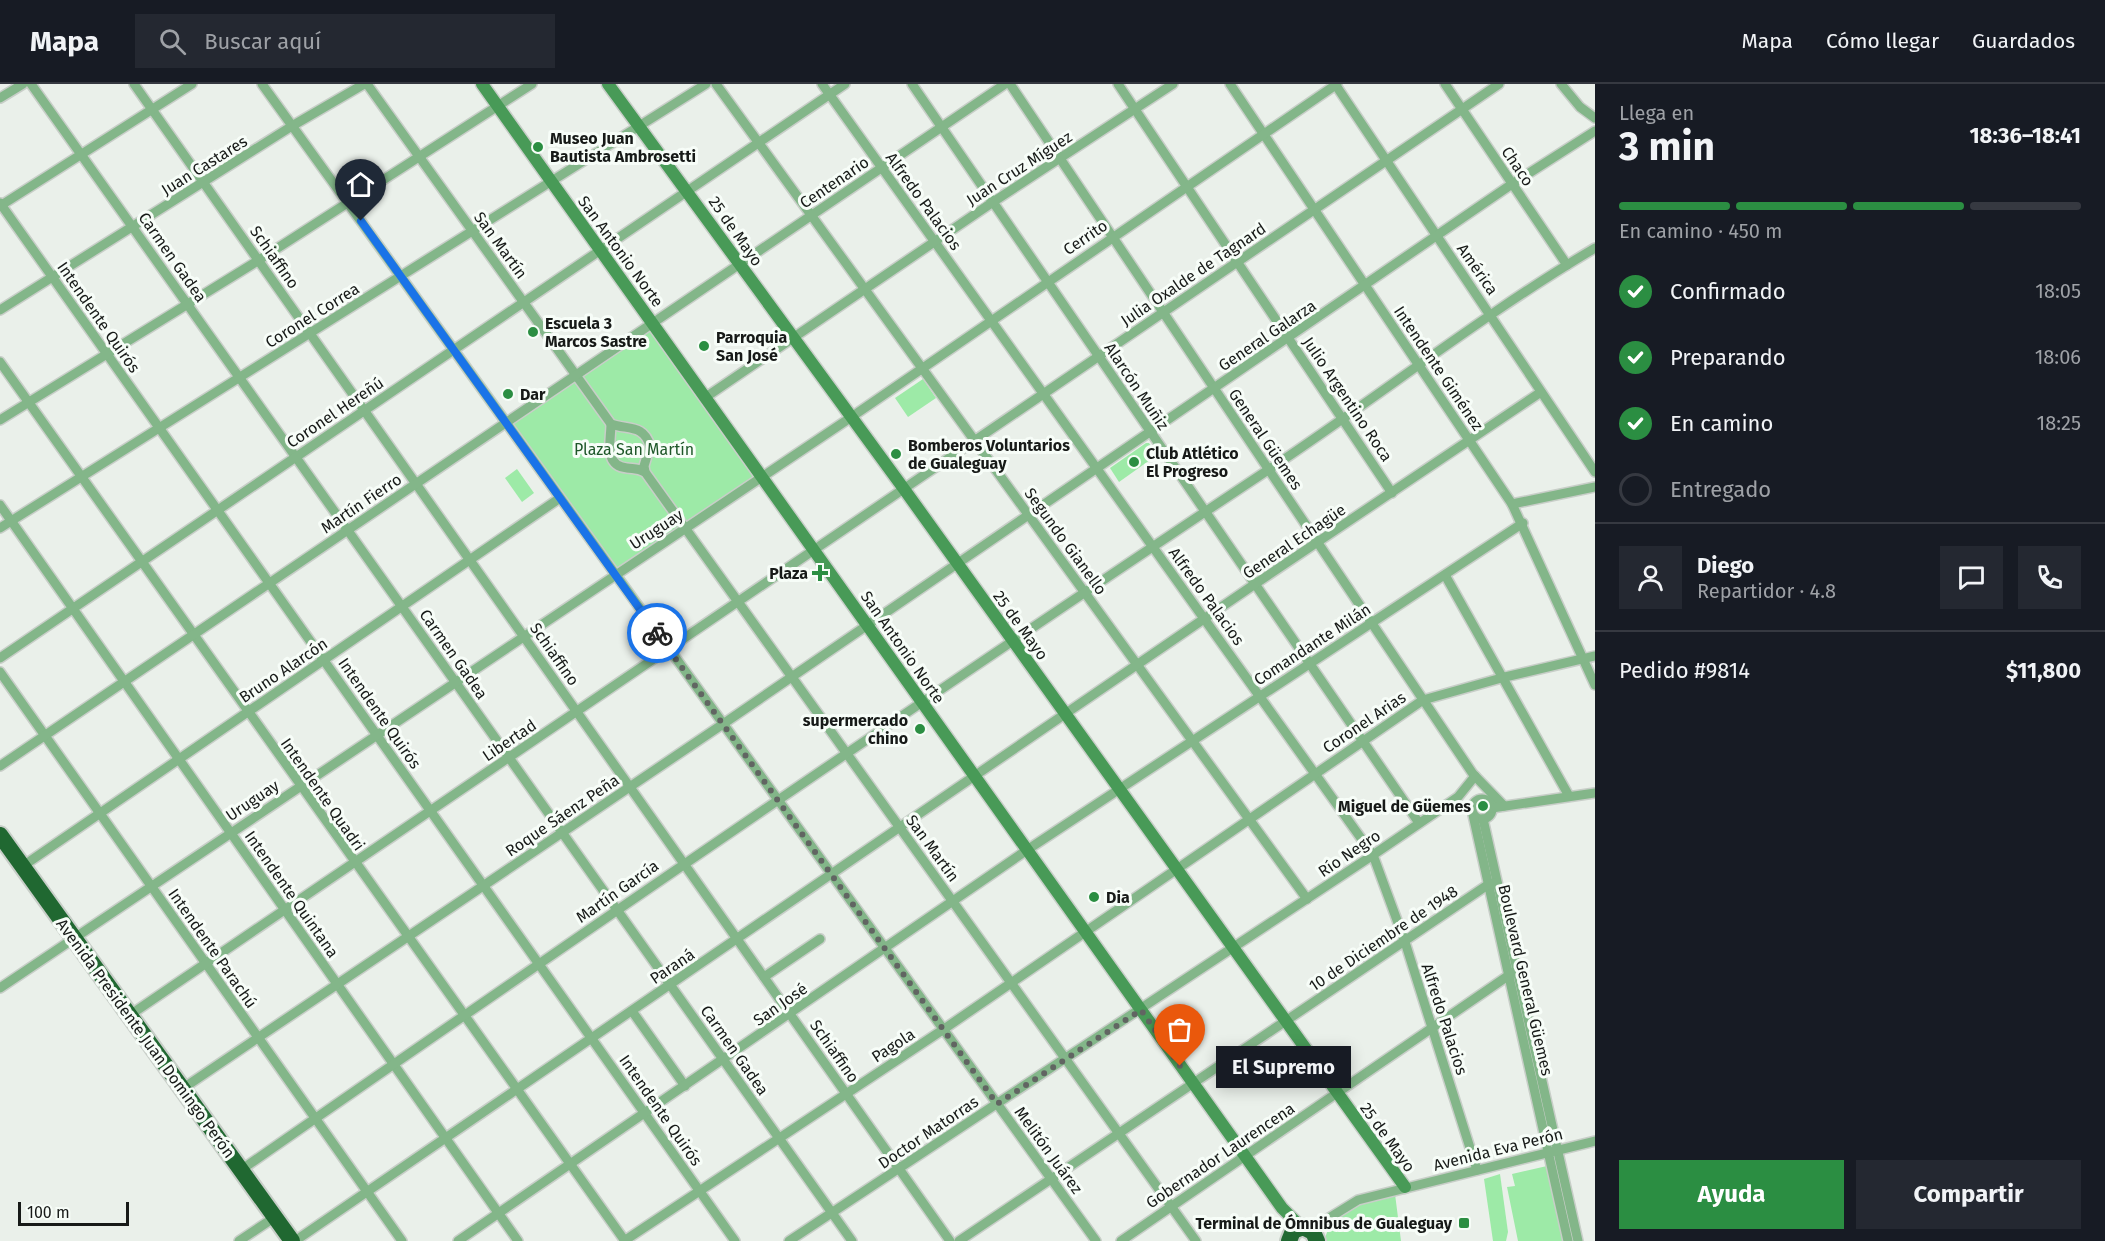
<!DOCTYPE html>
<html lang="es">
<meta charset="utf-8">
<style>
:root{--surface:#171b24;--page:#242831;--text:#f1f3f6;--muted:#9ea1a6;--line:#363941;--accent:#2b8e42}
body{margin:0;font-family:"Fira Sans",sans-serif;background:var(--page);color:var(--text);height:100vh;display:flex;flex-direction:column;font-size:22px;white-space:nowrap}
*{box-sizing:border-box;margin:0}
p{font-size:20px;color:var(--muted)}
.icon{flex:none;width:33px;height:33px;fill:none;stroke:currentColor;stroke-width:2;stroke-linecap:round;stroke-linejoin:round}
.map{position:relative;flex:1;overflow:hidden}
.sheet{display:flex;flex-direction:column;background:var(--surface);width:510px}
.sheet>*{flex:none}
.scale{position:absolute;left:18px;bottom:15px;width:111px;box-sizing:border-box;padding-left:6px;border:3px solid #171a18;border-top:0;font-size:16px;line-height:21px;white-space:nowrap;color:#171a18;-webkit-text-stroke:4px #f7fdf8;paint-order:stroke}
.pin{position:absolute;display:grid;place-items:center;width:51px;height:51px;color:#fff;margin:-62px -26px;border-radius:50% 50% 50% 0;rotate:-45deg;box-shadow:0 0 6px #0007}
.pin .icon{rotate:45deg}
.courier{position:absolute;display:grid;place-items:center;width:60px;height:60px;margin:-30px;border:4px solid #1a73e8;border-radius:50%;background:#fff;color:#222;box-shadow:0 2px 8px #0007}
.bubble{position:absolute;height:42px;border-radius:0px;background:var(--surface);box-shadow:0 3px 15px #0003;font-size:20px;font-weight:700;line-height:42px;text-align:center}
.head em{font-style:normal;font-weight:700}
.head div{display:flex;flex-direction:column-reverse}
.head{display:flex;align-items:center;justify-content:space-between;height:102px;padding:0 24px}
h1{font-size:39px;font-weight:700;line-height:45px}
.bar{display:grid;grid-template-columns:repeat(4,1fr);gap:9px 6px;align-content:center;height:72px;padding:0 24px}
.bar i{height:8px;border-radius:4px;background:var(--line)}
.bar .current{background:var(--accent)}
.bar p{grid-column:span 4}
.line{display:flex;align-items:center;gap:15px;padding:0 24px;border-top:2px solid var(--line)}
.line div{flex:1}
.round{display:grid;place-items:center;flex:none;width:63px;height:63px;border-radius:0px;background:var(--page)}
ol{padding:0 24px;list-style:none}
li{display:flex;align-items:center;gap:18px;height:66px}
li p{margin-inline-start:auto}
li .icon{padding:6px;border-radius:50%;background:var(--accent);color:#fff;stroke-width:4}
li:last-child{color:var(--muted)}
li i{width:33px;height:33px;border:3px solid var(--line);border-radius:50%}
.cta{display:flex;gap:12px;margin-top:auto;padding:12px 24px}
.cta a{flex:1;height:69px;border-radius:0px;background:var(--accent);color:#fff;font-size:24px;font-weight:700;line-height:69px;text-align:center}
.cta a+a{background:var(--page);color:var(--text)}
header{display:flex;align-items:center;gap:36px;box-sizing:border-box;height:84px;padding:0 30px;background:var(--surface);border-bottom:2px solid var(--line)}
header strong{font-size:28px}
nav{display:flex;gap:33px;margin-inline-start:auto;font-size:21px}
.search{width:420px;height:54px;background:var(--page);display:flex;align-items:center;gap:15px;box-sizing:border-box;padding:0 21px;border-radius:0px;color:var(--muted);font-size:22px}
main{display:flex;flex:1;min-height:0}
.map>svg:first-child{display:block}
.green{fill:#9deaa7}
.lines{fill:none;stroke-linecap:round;stroke-linejoin:round}
.street-casing{stroke:#c8cec8;stroke-width:12}
.secondary-casing{stroke:#c8cec8;stroke-width:15}
.highway-casing{stroke:#c8cec8;stroke-width:20}
.street{stroke:#83b689;stroke-width:9}
.secondary{stroke:#489a57;stroke-width:12}
.highway{stroke:#206831;stroke-width:16}
.done{stroke:#616562;stroke-width:6;stroke-dasharray:0 10.8}
.route{stroke:#1a73e8;stroke-width:8}
.poi-dot{fill:#2b8e42;stroke:#f7fdf8;stroke-width:2}
.labels{text-anchor:middle;stroke-width:6;stroke-linejoin:round;paint-order:stroke}
.poi-label{font-size:16px;font-weight:bold;fill:#171a18;stroke:#f7fdf8;text-anchor:start}
.street-label{font-size:16px;fill:#171a18;stroke:#f7fdf8}
.park-label{font-size:16px;fill:#1e5729;stroke:#f7fdf8}
</style>
<header>
<strong>Mapa</strong>
<div class="search"><svg class="icon" aria-label="search" viewBox="0 0 24 24"><circle cx="10" cy="10" r="6"/><path d="M15 15l6 6"/></svg>Buscar aquí</div>
<nav><a>Mapa</a><a>Cómo llegar</a><a>Guardados</a></nav>
</header>
<main>
<div class="map">
<svg width="1595" height="1157" viewBox="0 0 1595 1157">
<rect width="100%" height="100%" fill="#eaf0ea"/>
<g class="green">
<path d="M652 239 761 393 615 490 506 338Z"/>
<path d="M923 295 936 314 908 333 895 314Z"/>
<path d="M1146 359H1149L1157 371 1119 398 1110 384Z"/>
<path d="M517 385 534 409 522 418 505 394Z"/>
<path d="M1547 1082 1564 1157H1518L1507 1103 1515 1102 1512 1090Z"/>
<path d="M1500 1090 1508 1148 1506 1157H1493L1484 1095Z"/>
<path d="M1395 1110 1401 1157H1325C1328 1126 1370 1117 1395 1110Z"/>
</g>
<g class="lines">
<g class="street-casing">
<g id="street">
<path d="M31 0 852 1157"/>
<path d="M134 0 950 1157"/>
<path d="M262 0 1096 1157"/>
<path d="M367 0 611 340C627 346 644 340 650 362L644 382 645 388 1196 1157"/>
<path d="M716 0 1307 815"/>
<path d="M822 0 1373 771 1405 858 1477 1086"/>
<path d="M912 0 1419 739"/>
<path d="M1010 0 1473 690 1504 722"/>
<path d="M1118 0 1392 409"/>
<path d="M1230 0 1512 420 1595 601"/>
<path d="M1335 0 1595 388"/>
<path d="M1445 0 1567 181"/>
<path d="M1561 0 1580 23 1595 34"/>
<path d="M0 14 23 0"/>
<path d="M0 119 735 1157"/>
<path d="M0 122 192 0"/>
<path d="M0 226 292 42 364 0"/>
<path d="M0 278 625 1157"/>
<path d="M706 313 993 118 1173 0"/>
<path d="M0 336 259 176 532 0"/>
<path d="M611 340C611 356 603 382 627 384 634 385 638 384 645 388"/>
<path d="M1512 420 1595 403"/>
<path d="M0 421 518 1157"/>
<path d="M0 444 706 0"/>
<path d="M1445 491 1569 712"/>
<path d="M0 574 845 0"/>
<path d="M0 588 402 1157"/>
<path d="M0 682 1005 0"/>
<circle cx="1482" cy="725" r="10"/>
<path d="M1492 724 1595 709"/>
<path d="M1473 731 1568 1157"/>
<path d="M1483 735 1578 1157"/>
<path d="M23 782 560 414"/>
<path d="M764 893 820 855"/>
<path d="M0 904 850 334 1337 0"/>
<path d="M632 927 685 1002"/>
<path d="M130 931 1499 0"/>
<path d="M182 1005 723 640 1512 100 1595 47"/>
<path d="M241 1086C581 850 923 615 1268 386 1378 313 1482 231 1595 164"/>
<path d="M1306 1143 1324 1137 1358 1116 1595 1057"/>
<path d="M239 1157 275 1133"/>
<path d="M295 1157 1255 500 1541 308"/>
<path d="M458 1157 1027 766 1523 439"/>
<path d="M624 1157 944 945 1423 616 1505 593 1595 572"/>
<path d="M789 1157 1373 771 1458 713 1475 692"/>
<path d="M959 1157 1489 800 1497 799"/>
<path d="M1121 1157 1518 885"/>
</g>
</g>
<g class="secondary-casing">
<g id="secondary">
<path d="M482 0 1282 1124 1301 1143"/>
<path d="M608 0 904 405 1405 1103"/>
</g>
</g>
<g class="highway-casing">
<g id="highway">
<path d="M0 751 292 1157"/>
<path d="M1289 1157 1293 1147 1303 1143 1313 1148 1317 1157"/>
</g>
</g>
<use href="#street" class="street"/>
<use href="#secondary" class="secondary"/>
<use href="#highway" class="highway"/>
</g>
<g class="lines">
<path class="done" d="M657 549 997 1020 1141 926 1180 982"/>
<path class="route" d="M361 137 657 549"/>
</g>
<g class="poi-dot">
<circle cx="538" cy="63" r="6"/>
<circle cx="533" cy="248" r="6"/>
<circle cx="704" cy="262" r="6"/>
<circle cx="508" cy="310" r="6"/>
<circle cx="896" cy="370" r="6"/>
<circle cx="1134" cy="378" r="6"/>
<path d="M817 480h6v6h6v6h-6v6h-6v-6h-6v-6h6z"/>
<circle cx="920" cy="645" r="6"/>
<circle cx="1483" cy="722" r="6"/>
<circle cx="1094" cy="813" r="6"/>
<rect x="1458" y="1133" width="12" height="12" rx="3"/>
</g>
<g class="labels">
<g class="poi-label">
<text x="550" y="60">Museo Juan<tspan x="550" dy="18">Bautista Ambrosetti</tspan></text>
<text x="545" y="245">Escuela 3<tspan x="545" dy="18">Marcos Sastre</tspan></text>
<text x="716" y="259">Parroquia<tspan x="716" dy="18">San José</tspan></text>
<text x="520" y="316">Dar</text>
<text x="908" y="367">Bomberos Voluntarios<tspan x="908" dy="18">de Gualeguay</tspan></text>
<text x="1146" y="375">Club Atlético<tspan x="1146" dy="18">El Progreso</tspan></text>
<text x="808" y="495" text-anchor="end">Plaza</text>
<text x="908" y="642" text-anchor="end">supermercado<tspan x="908" dy="18">chino</tspan></text>
<text x="1471" y="728" text-anchor="end">Miguel de Güemes</text>
<text x="1106" y="819">Dia</text>
<text x="1452" y="1145" text-anchor="end">Terminal de Ómnibus de Gualeguay</text>
</g>
<g class="street-label">
<text transform="translate(204 81) rotate(-32)" y="6">Juan Castares</text>
<text transform="translate(1518 82) rotate(56)" y="6">Chaco</text>
<text transform="translate(1019 84) rotate(-33)" y="6">Juan Cruz Míguez</text>
<text transform="translate(834 98) rotate(-34)" y="6">Centenario</text>
<text transform="translate(924 117) rotate(54)" y="6">Alfredo Palacios</text>
<text transform="translate(736 147) rotate(55)" y="6">25 de Mayo</text>
<text transform="translate(1085 153) rotate(-34)" y="6">Cerrito</text>
<text transform="translate(501 161) rotate(54)" y="6">San Martín</text>
<text transform="translate(621 167) rotate(54)" y="6">San Antonio Norte</text>
<text transform="translate(173 173) rotate(55)" y="6">Carmen Gadea</text>
<text transform="translate(275 173) rotate(55)" y="6">Schiaffino</text>
<text transform="translate(1478 185) rotate(55)" y="6">América</text>
<text transform="translate(1193 190) rotate(-34)" y="6">Julia Oxalde de Tagnard</text>
<text transform="translate(312 231) rotate(-32)" y="6">Coronel Correa</text>
<text transform="translate(99 233) rotate(55)" y="6">Intendente Quirós</text>
<text transform="translate(1267 251) rotate(-34)" y="6">General Galarza</text>
<text transform="translate(1439 284) rotate(56)" y="6">Intendente Giménez</text>
<text transform="translate(1137 302) rotate(56)" y="6">Alarcón Muñiz</text>
<text transform="translate(1348 315) rotate(56)" y="6">Julio Argentino Roca</text>
<text transform="translate(335 328) rotate(-34)" y="6">Coronel Hereñú</text>
<text transform="translate(1266 355) rotate(56)" y="6">General Güemes</text>
<text transform="translate(361 419) rotate(-34)" y="6">Martín Fierro</text>
<text transform="translate(656 445) rotate(-33)" y="6">Uruguay</text>
<text transform="translate(1066 457) rotate(54)" y="6">Segundo Gianello</text>
<text transform="translate(1294 457) rotate(-34)" y="6">General Echagüe</text>
<text transform="translate(1207 512) rotate(54)" y="6">Alfredo Palacios</text>
<text transform="translate(1021 541) rotate(54)" y="6">25 de Mayo</text>
<text transform="translate(1312 560) rotate(-33)" y="6">Comandante Milán</text>
<text transform="translate(903 563) rotate(55)" y="6">San Antonio Norte</text>
<text transform="translate(454 570) rotate(55)" y="6">Carmen Gadea</text>
<text transform="translate(555 570) rotate(55)" y="6">Schiaffino</text>
<text transform="translate(283 586) rotate(-34)" y="6">Bruno Alarcón</text>
<text transform="translate(380 629) rotate(55)" y="6">Intendente Quirós</text>
<text transform="translate(1364 638) rotate(-34)" y="6">Coronel Arias</text>
<text transform="translate(509 656) rotate(-34)" y="6">Libertad</text>
<text transform="translate(323 710) rotate(55)" y="6">Intendente Quadri</text>
<text transform="translate(252 716) rotate(-34)" y="6">Uruguay</text>
<text transform="translate(562 731) rotate(-34)" y="6">Roque Sáenz Peña</text>
<text transform="translate(933 764) rotate(54)" y="6">San Martín</text>
<text transform="translate(1349 769) rotate(-34)" y="6">Río Negro</text>
<text transform="translate(617 807) rotate(-35)" y="6">Martín García</text>
<text transform="translate(292 810) rotate(55)" y="6">Intendente Quintana</text>
<text transform="translate(1383 854) rotate(-34)" y="6">10 de Diciembre de 1948</text>
<text transform="translate(213 864) rotate(55)" y="6">Intendente Parachú</text>
<text transform="translate(672 882) rotate(-34)" y="6">Paraná</text>
<text transform="translate(1526 896) rotate(77)" y="6">Boulevard General Güemes</text>
<text transform="translate(780 920) rotate(-35)" y="6">San José</text>
<text transform="translate(1445 935) rotate(72)" y="6">Alfredo Palacios</text>
<text transform="translate(146 954) rotate(54)" y="6">Avenida Presidente Juan Domingo Perón</text>
<text transform="translate(893 961) rotate(-33)" y="6">Pagola</text>
<text transform="translate(735 966) rotate(55)" y="6">Carmen Gadea</text>
<text transform="translate(835 967) rotate(55)" y="6">Schiaffino</text>
<text transform="translate(661 1026) rotate(55)" y="6">Intendente Quirós</text>
<text transform="translate(928 1048) rotate(-34)" y="6">Doctor Matorras</text>
<text transform="translate(1388 1053) rotate(54)" y="6">25 de Mayo</text>
<text transform="translate(1498 1065) rotate(-14)" y="6">Avenida Eva Perón</text>
<text transform="translate(1049 1066) rotate(54)" y="6">Melitón Juárez</text>
<text transform="translate(1220 1071) rotate(-34)" y="6">Gobernador Laurencena</text>
</g>
<g class="park-label">
<text x="634" y="371">Plaza San Martín</text>
</g>
</g>
</svg>
<div class="scale">100 m</div>
<div class="pin" style="left:1180px;top:982px;background:#ea580c"><svg class="icon" aria-label="bag" viewBox="0 0 24 24"><path d="M5 8h14l-1 12H6zM9 8a3 3 0 0 1 6 0"/></svg></div>
<div class="pin" style="left:361px;top:137px;background:#1f2937"><svg class="icon" aria-label="home" viewBox="0 0 24 24"><path d="M3 11l9-7 9 7M6 9v11h12V9"/></svg></div>
<div class="courier" style="left:657px;top:549px"><svg class="icon" aria-label="bike" viewBox="0 0 24 24"><circle cx="6" cy="16" r="4"/><circle cx="18" cy="16" r="4"/><path d="M6 16l4-8h5l3 8M10 8l3 8H6M13 5h3"/></svg></div>
<div class="bubble" style="left:1216px;top:962px;width:135px">El Supremo</div>
</div>
<section class="sheet">
<div class="head"><div><h1>3 min</h1><p>Llega en</p></div><em>18:36–18:41</em></div>
<div class="bar"><i class="current"></i><i class="current"></i><i class="current"></i><i></i><p>En camino · 450 m</p></div>
<ol>
<li><svg class="icon" aria-label="check" viewBox="0 0 24 24"><path d="M5 12l5 5 9-10"/></svg>Confirmado<p>18:05</p></li>
<li><svg class="icon" aria-label="check" viewBox="0 0 24 24"><path d="M5 12l5 5 9-10"/></svg>Preparando<p>18:06</p></li>
<li><svg class="icon" aria-label="check" viewBox="0 0 24 24"><path d="M5 12l5 5 9-10"/></svg>En camino<p>18:25</p></li>
<li><i></i>Entregado</li>
</ol>
<div class="line" style="height:108px"><a class="round"><svg class="icon" aria-label="person" viewBox="0 0 24 24"><circle cx="12" cy="8" r="4"/><path d="M4 21q1-7 8-7t8 7"/></svg></a><div><b>Diego</b><p>Repartidor · 4.8</p></div><a class="round"><svg class="icon" aria-label="chat" viewBox="0 0 24 24"><path d="M4 5h16v11H9l-5 4z"/></svg></a><a class="round"><svg class="icon" aria-label="phone" viewBox="0 0 24 24"><path d="M5 4h4l2 5-3 2q2 4 5 5l2-3 5 2v4C11 20 4 13 5 4z"/></svg></a></div>
<div class="line" style="height:78px"><div>Pedido #9814</div><b>$11,800</b></div>
<div class="cta"><a>Ayuda</a><a>Compartir</a></div>
</section>
</main>
